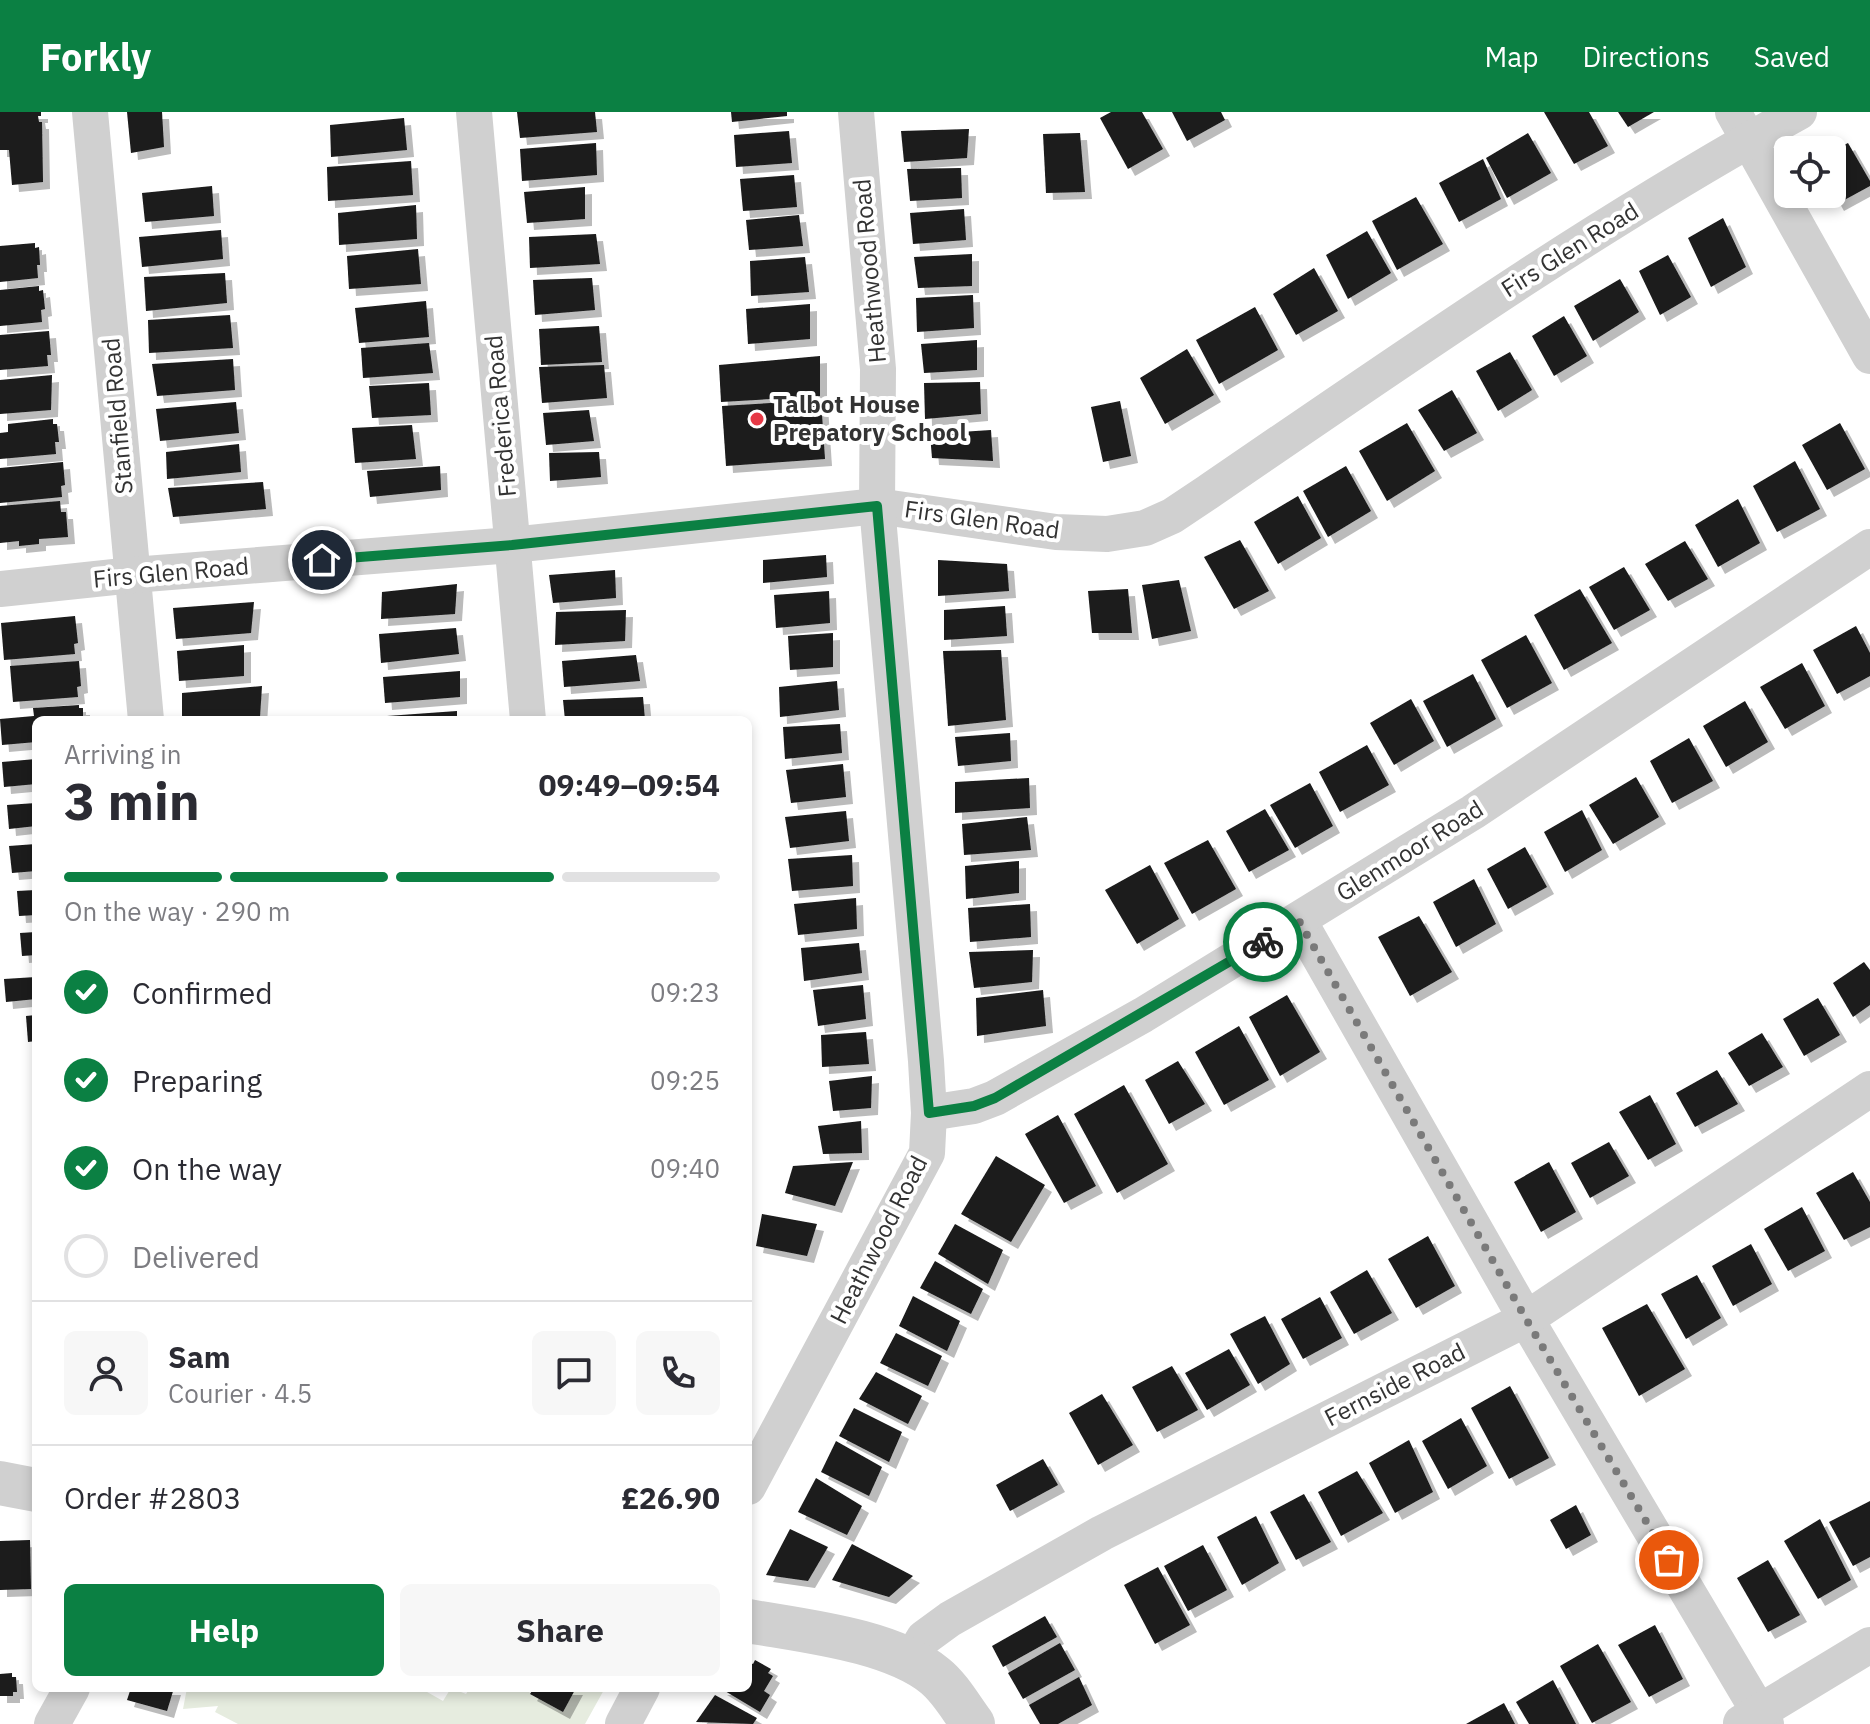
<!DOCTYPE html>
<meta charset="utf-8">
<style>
:root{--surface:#fff;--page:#f7f7f7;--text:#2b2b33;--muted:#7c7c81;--line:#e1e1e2;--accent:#0b8043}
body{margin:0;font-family:"IBM Plex Sans",sans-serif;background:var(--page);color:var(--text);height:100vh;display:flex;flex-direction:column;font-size:30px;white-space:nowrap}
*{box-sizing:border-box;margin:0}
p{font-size:26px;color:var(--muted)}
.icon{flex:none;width:44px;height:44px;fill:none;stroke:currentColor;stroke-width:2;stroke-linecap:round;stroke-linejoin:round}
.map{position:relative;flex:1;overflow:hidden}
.sheet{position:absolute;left:32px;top:604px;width:720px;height:976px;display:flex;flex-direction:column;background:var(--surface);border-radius:12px;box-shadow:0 4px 12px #0003}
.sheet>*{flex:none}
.tools{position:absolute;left:1774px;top:24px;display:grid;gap:16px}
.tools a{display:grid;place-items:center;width:72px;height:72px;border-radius:12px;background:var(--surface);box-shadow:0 4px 12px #0003;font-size:40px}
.pin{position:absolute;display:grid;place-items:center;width:68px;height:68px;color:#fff;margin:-34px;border:4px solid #fff;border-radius:50%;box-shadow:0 2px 8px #0007}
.courier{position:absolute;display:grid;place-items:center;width:80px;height:80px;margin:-40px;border:6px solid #0b8043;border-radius:50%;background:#fff;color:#222;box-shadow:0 2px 10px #0007}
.overview em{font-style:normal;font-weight:800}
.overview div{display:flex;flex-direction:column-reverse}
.overview{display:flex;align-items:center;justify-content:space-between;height:136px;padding:0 32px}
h1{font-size:52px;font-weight:800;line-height:60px}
.bar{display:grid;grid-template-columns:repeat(4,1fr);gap:12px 8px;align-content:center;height:96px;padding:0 32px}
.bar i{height:10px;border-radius:6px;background:var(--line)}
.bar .selected{background:var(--accent)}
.bar p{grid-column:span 4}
.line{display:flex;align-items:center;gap:20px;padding:0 32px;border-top:2px solid var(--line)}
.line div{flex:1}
.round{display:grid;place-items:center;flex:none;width:84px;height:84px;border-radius:12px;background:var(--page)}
ol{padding:0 32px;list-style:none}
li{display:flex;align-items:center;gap:24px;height:88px}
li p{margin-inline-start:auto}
li .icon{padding:8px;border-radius:50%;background:var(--accent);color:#fff;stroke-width:4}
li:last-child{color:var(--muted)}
li i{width:44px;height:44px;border:4px solid var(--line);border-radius:50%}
.cta{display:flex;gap:16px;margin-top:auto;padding:16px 32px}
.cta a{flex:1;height:92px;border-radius:12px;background:var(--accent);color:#fff;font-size:32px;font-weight:800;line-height:92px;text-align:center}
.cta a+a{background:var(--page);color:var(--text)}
header{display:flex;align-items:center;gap:48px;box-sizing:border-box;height:112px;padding:0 40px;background:var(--accent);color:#fff}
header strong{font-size:38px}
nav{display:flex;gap:44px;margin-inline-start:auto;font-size:28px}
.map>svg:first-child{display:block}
.green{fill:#e6ecdf}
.building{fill:#1a1a1a;filter:url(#shadow)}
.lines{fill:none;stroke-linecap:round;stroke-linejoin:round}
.minor{stroke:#d0d0d0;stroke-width:36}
.tertiary{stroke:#d0d0d0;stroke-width:44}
.done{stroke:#7a7a7a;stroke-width:8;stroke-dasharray:0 14.4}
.route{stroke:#0b8043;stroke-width:10}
.poi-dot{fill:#e63946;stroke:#fff;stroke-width:3}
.labels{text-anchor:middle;stroke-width:8;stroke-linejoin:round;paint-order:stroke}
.street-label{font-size:24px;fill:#333;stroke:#fff}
.poi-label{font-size:24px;font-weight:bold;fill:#333;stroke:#fff;text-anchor:start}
</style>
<header>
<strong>Forkly</strong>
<nav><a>Map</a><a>Directions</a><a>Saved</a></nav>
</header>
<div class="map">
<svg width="1870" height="1612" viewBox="0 0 1870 1612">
<defs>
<filter id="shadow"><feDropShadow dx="7" dy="7" stdDeviation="0" flood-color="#0004"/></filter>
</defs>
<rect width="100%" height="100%" fill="#fff"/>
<path class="green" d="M187 1576H420L443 1589 451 1576 466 1582 470 1576H522L563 1600 576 1576H605L585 1612H238L215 1600 218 1594 183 1597Z"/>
<g class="building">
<path d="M0 0H41V4H38L39 10H42L43 70 12 73 9 38H0Z"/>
<path d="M127 0H162L164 35 131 41Z"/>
<path d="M517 0H595L597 20 520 26Z"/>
<path d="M731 0H787V4L732 10Z"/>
<path d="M1111 0H1142L1163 37 1128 57 1100 6Z"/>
<path d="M1172 0H1221L1225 8 1187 29Z"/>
<path d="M1544 0H1589L1608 34 1574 52Z"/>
<path d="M1618 0H1654L1628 15Z"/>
<path d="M404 6 407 38 331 45 330 13Z"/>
<path d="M969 17 967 46 904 50 901 19Z"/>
<path d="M789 19 792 51 736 55 734 23Z"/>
<path d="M1080 21 1085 80 1046 81 1043 22Z"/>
<path d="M1528 21 1551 61 1507 86 1486 46Z"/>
<path d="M596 31 597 63 522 69 520 37Z"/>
<path d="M1848 31 1870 69V74L1837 92 1832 83V39Z"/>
<path d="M1483 47 1501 87 1459 110 1439 71Z"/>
<path d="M411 49 413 83 328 89 327 55Z"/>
<path d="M961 56 962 86 910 89 907 57Z"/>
<path d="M794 63 797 95 743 99 740 67Z"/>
<path d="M212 74 214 104 145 110 142 81Z"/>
<path d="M585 75V107L527 111 524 80Z"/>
<path d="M1416 85 1443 132 1397 158 1372 109Z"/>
<path d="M416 93 417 127 339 133 338 101Z"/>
<path d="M964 97 966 128 913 132 910 101Z"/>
<path d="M799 103 803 134 749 138 746 108Z"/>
<path d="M1723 106 1746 155 1711 175 1688 126Z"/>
<path d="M221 118 223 147 142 155 139 125Z"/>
<path d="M1367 119 1391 161 1348 187 1326 143Z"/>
<path d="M596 122 600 152 530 156 529 125Z"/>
<path d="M35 131V136L39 135 40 153H37L38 166 0 170V134Z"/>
<path d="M418 137 421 172 349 177 347 144Z"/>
<path d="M972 142V174L918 176 914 145Z"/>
<path d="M1668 143 1691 185 1660 203 1639 159Z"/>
<path d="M805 145 809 180 751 184 750 149Z"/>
<path d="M1314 156 1338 199 1296 223 1273 182Z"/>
<path d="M225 161 227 191 146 199 144 165Z"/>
<path d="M592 166 595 198 535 203 533 168Z"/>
<path d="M1620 167 1639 200 1593 229 1574 194Z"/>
<path d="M39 174V179L43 178 45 197 41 198 42 210 0 214V178Z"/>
<path d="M973 183 974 216 917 220 916 186Z"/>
<path d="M426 189 429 225 359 231 355 196Z"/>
<path d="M810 192V227L748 232 746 197Z"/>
<path d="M1255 195 1278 238 1219 272 1196 228Z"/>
<path d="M230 203 233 236 149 241 148 208Z"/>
<path d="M1564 204 1587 244 1554 264 1532 224Z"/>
<path d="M599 214 602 250 541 253 539 217Z"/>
<path d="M49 219 51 243H47L48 254 0 258V223Z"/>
<path d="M977 228V258L924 261 921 232Z"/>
<path d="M429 231 433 261 363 266 361 236Z"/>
<path d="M1187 237 1214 283 1165 312 1140 266Z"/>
<path d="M1510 240 1532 278 1498 299 1476 259Z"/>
<path d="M820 244V284L721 290 719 253Z"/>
<path d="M233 247 235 278 157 284 152 252Z"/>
<path d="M604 253 607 286 542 291 539 255Z"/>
<path d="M52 263 51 298 0 302V268Z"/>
<path d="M980 270 981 302 925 307 924 271Z"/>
<path d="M429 271 431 303 372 306 369 274Z"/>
<path d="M1452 278 1477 321 1444 339 1418 298Z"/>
<path d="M821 288 825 347 726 354 722 294Z"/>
<path d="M1120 289 1131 344 1103 350 1091 295Z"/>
<path d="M236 290 239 321 160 329 156 297Z"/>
<path d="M589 298 594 329 546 333 543 301Z"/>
<path d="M53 307V312H57L59 330H55L56 342 0 347V321L8 320V312Z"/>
<path d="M1407 311 1435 359 1387 389 1359 339Z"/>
<path d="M1840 311 1865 357 1827 378 1802 333Z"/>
<path d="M412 313 416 347 355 351 352 316Z"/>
<path d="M991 318 993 349 932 346 930 322Z"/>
<path d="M239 332 241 360 167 367 166 340Z"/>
<path d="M599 340 601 365 550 369 549 341Z"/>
<path d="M1795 349 1820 397 1777 420 1753 374Z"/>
<path d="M63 350 65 373 61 374 62 385 0 391V356Z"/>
<path d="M440 354 441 378 370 385 367 359Z"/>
<path d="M1346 354 1371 399 1328 425 1303 379Z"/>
<path d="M263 370 266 397 173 405 168 376Z"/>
<path d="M1298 384 1321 426 1278 452 1254 410Z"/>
<path d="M1738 387 1760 431 1718 455 1695 413Z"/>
<path d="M60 389 61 400H66L68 425 39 427V432L19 434V429L0 431V394Z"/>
<path d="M1240 428 1269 479 1234 497 1204 445Z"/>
<path d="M1685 429 1708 467 1668 489 1645 452Z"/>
<path d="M826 443 827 465 763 471V448Z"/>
<path d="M938 448 1007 452 1009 479 938 484Z"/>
<path d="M1624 455 1650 498 1614 518 1589 475Z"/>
<path d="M615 458 616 486 553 491 549 463Z"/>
<path d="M1179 468 1191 519 1152 527 1142 473Z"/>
<path d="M457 472 455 502 381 507 382 480Z"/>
<path d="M1128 477 1132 521H1092L1088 479Z"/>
<path d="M1580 477 1612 531 1564 558 1534 503Z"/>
<path d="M829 479 830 511 776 516 774 483Z"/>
<path d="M254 490 251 521 176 527 173 496Z"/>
<path d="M1005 494 1007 524 944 528V498Z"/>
<path d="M626 498 625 529 555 533 556 500Z"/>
<path d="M75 504 78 531 74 532 75 542 4 548 1 511Z"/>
<path d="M1856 514 1870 541V564L1837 582 1813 538Z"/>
<path d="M456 516 459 542 381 551 379 522Z"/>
<path d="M833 521V555L790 558 788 524Z"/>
<path d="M1526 523 1552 571 1507 596 1481 548Z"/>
<path d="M244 533V564L179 569 177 539Z"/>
<path d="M1001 538 1006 608 948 614 943 539Z"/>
<path d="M636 543 640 569 564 575 562 549Z"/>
<path d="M79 549 81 574 77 575 78 585 13 590 10 554Z"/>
<path d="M1802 551 1825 594 1785 617 1760 575Z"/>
<path d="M460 559V585L385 591 383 565Z"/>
<path d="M1473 562 1496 607 1447 635 1423 589Z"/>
<path d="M837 569 839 598 780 605 779 575Z"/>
<path d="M262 574 260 605 182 608V581Z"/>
<path d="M643 585 645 608H565L563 588Z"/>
<path d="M1411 587 1434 629 1394 653 1370 611Z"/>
<path d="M1745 589 1768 630 1726 655 1703 614Z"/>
<path d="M79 593V596H83V608H36V630L2 633 0 607 34 604 33 596Z"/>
<path d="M457 599V608H388L387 604Z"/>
<path d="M840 612 842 641 785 647 783 615Z"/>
<path d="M1010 621 1011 649 958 654 955 625Z"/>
<path d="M1689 626 1713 669 1672 691 1650 649Z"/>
<path d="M1367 633 1389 673 1340 700 1319 660Z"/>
<path d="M36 647V672L4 675 2 650Z"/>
<path d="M843 652 846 685 791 691 786 658Z"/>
<path d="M1636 665 1659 705 1613 732 1589 693Z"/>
<path d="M1029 666 1030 696 955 701V670Z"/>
<path d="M1310 671 1333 714 1295 736 1270 693Z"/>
<path d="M36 691V714L9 717 7 693Z"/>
<path d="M1265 697 1289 738 1249 760 1226 719Z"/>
<path d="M1582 698 1602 738 1565 760 1544 720Z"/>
<path d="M846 699 849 729 790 736 785 705Z"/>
<path d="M1027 705 1031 738 964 743 962 712Z"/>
<path d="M1208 728 1236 777 1192 802 1164 751Z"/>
<path d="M36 732V759L12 761 9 734Z"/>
<path d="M1525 735 1547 775 1508 797 1487 757Z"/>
<path d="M852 743 853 774 792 779 788 747Z"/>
<path d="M1019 749V781L966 787 965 754Z"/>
<path d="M1150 753 1179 807 1137 832 1105 778Z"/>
<path d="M1474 767 1496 812 1456 835 1433 790Z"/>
<path d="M36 778V803L19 804 17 779Z"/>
<path d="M856 786 857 817 798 823 794 792Z"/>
<path d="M1030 792 1031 825 970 830 968 796Z"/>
<path d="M1419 804 1452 860 1410 884 1378 825Z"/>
<path d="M36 820V843L22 844 20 821Z"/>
<path d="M859 831 862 861 804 869 801 836Z"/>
<path d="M1033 838 1032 870 974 876 969 840Z"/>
<path d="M1864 850 1870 858V893L1853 905 1833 871Z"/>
<path d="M36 865V887L6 890 4 867Z"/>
<path d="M863 873 866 907 818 914 813 878Z"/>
<path d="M1043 878 1046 914 977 924 976 886Z"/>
<path d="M1287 883 1320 940 1280 964 1249 905Z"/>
<path d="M1818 886 1840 923 1804 944 1783 907Z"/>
<path d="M36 903V929L28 930 26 904Z"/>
<path d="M1239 914 1269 968 1224 993 1195 940Z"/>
<path d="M866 920 869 952 822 955 821 923Z"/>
<path d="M1762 921 1783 955 1749 974 1728 941Z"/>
<path d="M1178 949 1205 992 1169 1012 1145 968Z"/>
<path d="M1717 958 1738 992 1695 1015 1676 981Z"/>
<path d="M872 964 871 996 833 999 829 969Z"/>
<path d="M1124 973 1168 1052 1117 1081 1074 1002Z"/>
<path d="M1650 983 1676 1032 1648 1048 1619 1000Z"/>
<path d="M1058 1003 1096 1074 1064 1091 1025 1022Z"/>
<path d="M861 1009 862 1041 823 1042 818 1014Z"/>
<path d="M1609 1030 1629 1064 1590 1086 1571 1051Z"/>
<path d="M996 1044 1045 1073 1011 1130 961 1102Z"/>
<path d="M853 1050 835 1094 785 1081 793 1054Z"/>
<path d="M1549 1050 1576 1100 1541 1120 1514 1070Z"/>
<path d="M1853 1060 1870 1090V1115L1844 1128 1816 1081Z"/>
<path d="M1802 1095 1825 1139 1788 1159 1764 1117Z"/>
<path d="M762 1102 817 1112 807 1144 756 1134Z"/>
<path d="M955 1112 1003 1138 988 1172 938 1142Z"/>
<path d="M1428 1124 1455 1174 1416 1196 1388 1147Z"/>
<path d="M1751 1132 1772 1172 1733 1194 1712 1154Z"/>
<path d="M935 1149 983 1177 971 1202 920 1176Z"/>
<path d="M1367 1158 1392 1201 1354 1222 1330 1180Z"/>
<path d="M1697 1163 1721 1206 1686 1227 1661 1182Z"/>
<path d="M913 1184 960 1209 947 1239 899 1214Z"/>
<path d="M1320 1185 1342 1226 1303 1247 1281 1207Z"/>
<path d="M1647 1192 1685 1257 1639 1284 1602 1216Z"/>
<path d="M1265 1204 1290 1252 1258 1272 1230 1222Z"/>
<path d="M896 1221 942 1244 928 1274 880 1251Z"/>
<path d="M1229 1237 1250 1273 1207 1298 1185 1261Z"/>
<path d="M1172 1254 1198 1298 1157 1320 1132 1275Z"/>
<path d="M876 1260 922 1284 908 1312 859 1287Z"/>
<path d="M1510 1274 1549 1346 1509 1367 1471 1296Z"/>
<path d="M1102 1282 1133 1333 1098 1353 1069 1301Z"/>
<path d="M854 1296 902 1320 889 1350 839 1324Z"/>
<path d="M1461 1306 1487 1354 1448 1377 1422 1329Z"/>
<path d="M1409 1328 1433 1380 1395 1401 1369 1351Z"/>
<path d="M836 1329 882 1355 869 1384 821 1360Z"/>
<path d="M1043 1347 1058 1373 1010 1399 996 1373Z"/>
<path d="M1357 1359 1383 1401 1341 1424 1318 1380Z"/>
<path d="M816 1366 862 1394 847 1423 798 1400Z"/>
<path d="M1304 1382 1331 1430 1296 1448 1270 1400Z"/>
<path d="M1870 1389V1445L1853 1454 1829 1410Z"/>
<path d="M1576 1393 1591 1423 1566 1437 1550 1408Z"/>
<path d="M1256 1404 1279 1451 1242 1473 1217 1425Z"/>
<path d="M1820 1407 1851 1468 1818 1487 1784 1429Z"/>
<path d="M790 1417 828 1435 808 1469 766 1463Z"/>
<path d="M30 1428 31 1477 0 1478V1429Z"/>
<path d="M852 1432 913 1464 889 1485 832 1468Z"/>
<path d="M1203 1433 1227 1478 1188 1499 1164 1454Z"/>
<path d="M1768 1448 1800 1503 1768 1520 1737 1466Z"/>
<path d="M1158 1455 1190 1513 1155 1532 1124 1473Z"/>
<path d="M1045 1504 1057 1525 1003 1555 992 1534Z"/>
<path d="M1655 1513 1683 1567 1649 1585 1618 1533Z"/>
<path d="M1060 1531 1075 1558 1023 1587 1008 1561Z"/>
<path d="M1598 1532 1631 1590 1592 1611 1560 1554Z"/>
<path d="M755 1548 771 1557 768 1561 773 1564 764 1579 770 1583 760 1600 720 1576H748V1550L753 1552Z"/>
<path d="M12 1561V1565H16L17 1580H13V1584H0V1562Z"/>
<path d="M1079 1565 1092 1593 1058 1612H1040L1029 1593Z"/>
<path d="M1553 1568 1576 1612H1529L1516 1590Z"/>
<path d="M131 1576H174L167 1599 127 1588Z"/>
<path d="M534 1576H576L563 1600 530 1582Z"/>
<path d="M715 1583 757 1606 753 1612 696 1610Z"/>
<path d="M1504 1591 1515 1612H1466Z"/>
</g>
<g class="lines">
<g class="minor">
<path d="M90 0 146 608"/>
<path d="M474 0 528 608"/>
<path d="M1733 0 1870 244"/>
<path d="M0 477 133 463 512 433 877 394 1056 420 1107 422 1145 416 1172 404 1208 380C1401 248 1594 113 1799 0"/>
<path d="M1299 809 1526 1207 1766 1612"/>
<path d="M929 1001 974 994 995 986 1143 903 1473 700 1870 435"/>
<path d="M748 1375 927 1041 929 1001 926 949 877 394 878 257 856 0"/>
<path d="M911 1547 924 1526 950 1507 1102 1421 1526 1207 1870 977"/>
<path d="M1741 1611 1870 1533"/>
<path d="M52 1612 72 1576"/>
<path d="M623 1612 642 1576"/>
</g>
<g class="tertiary">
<path d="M0 1371 36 1378"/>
<path d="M748 1509C804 1519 891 1528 935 1564 950 1576 961 1596 973 1612"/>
</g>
</g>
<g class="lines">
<path class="done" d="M1263 830 1299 809 1526 1207 1669 1448"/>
<path class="route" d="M322 448 512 433 877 394 929 1001 974 994 995 986 1263 830"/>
</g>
<circle class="poi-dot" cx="757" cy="307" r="8"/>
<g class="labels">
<g class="street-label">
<text transform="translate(1570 138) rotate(-32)" y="8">Firs Glen Road</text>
<text transform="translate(870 159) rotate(-95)" y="8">Heathwood Road</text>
<text transform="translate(118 304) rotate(-95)" y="8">Stanfield Road</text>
<text transform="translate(501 304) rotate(-95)" y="8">Frederica Road</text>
<text transform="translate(982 408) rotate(8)" y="8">Firs Glen Road</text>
<text transform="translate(171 461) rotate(-5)" y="8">Firs Glen Road</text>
<text transform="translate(1410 739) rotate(-32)" y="8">Glenmoor Road</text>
<text transform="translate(879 1128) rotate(-63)" y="8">Heathwood Road</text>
<text transform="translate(1395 1273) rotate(-27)" y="8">Fernside Road</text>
</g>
<g class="poi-label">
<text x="773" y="301">Talbot House<tspan x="773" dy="28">Prepatory School</tspan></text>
</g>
</g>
</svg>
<div class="tools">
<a><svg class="icon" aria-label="locate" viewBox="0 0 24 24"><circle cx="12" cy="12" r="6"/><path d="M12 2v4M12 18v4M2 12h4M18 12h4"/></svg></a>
</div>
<div class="pin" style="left:1669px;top:1448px;background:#ea580c"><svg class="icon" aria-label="bag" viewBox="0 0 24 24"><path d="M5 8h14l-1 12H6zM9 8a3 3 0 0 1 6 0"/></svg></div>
<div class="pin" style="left:322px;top:448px;background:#1f2937"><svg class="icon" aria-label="home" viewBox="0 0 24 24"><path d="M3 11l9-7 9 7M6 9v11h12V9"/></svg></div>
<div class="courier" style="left:1263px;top:830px"><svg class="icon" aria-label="bike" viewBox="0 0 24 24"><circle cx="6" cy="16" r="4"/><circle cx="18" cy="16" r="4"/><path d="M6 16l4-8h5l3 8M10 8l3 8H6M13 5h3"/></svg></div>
<section class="sheet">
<div class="overview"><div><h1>3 min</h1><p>Arriving in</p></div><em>09:49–09:54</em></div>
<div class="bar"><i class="selected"></i><i class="selected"></i><i class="selected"></i><i></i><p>On the way · 290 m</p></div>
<ol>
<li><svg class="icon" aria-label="check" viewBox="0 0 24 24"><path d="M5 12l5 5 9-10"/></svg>Confirmed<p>09:23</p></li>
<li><svg class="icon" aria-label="check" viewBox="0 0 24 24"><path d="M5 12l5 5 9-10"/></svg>Preparing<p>09:25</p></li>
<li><svg class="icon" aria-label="check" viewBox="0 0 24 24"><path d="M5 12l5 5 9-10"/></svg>On the way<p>09:40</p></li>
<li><i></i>Delivered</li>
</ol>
<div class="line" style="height:144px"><a class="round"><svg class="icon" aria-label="person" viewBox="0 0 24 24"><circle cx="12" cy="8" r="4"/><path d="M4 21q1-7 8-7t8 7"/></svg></a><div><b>Sam</b><p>Courier · 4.5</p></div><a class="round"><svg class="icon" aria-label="chat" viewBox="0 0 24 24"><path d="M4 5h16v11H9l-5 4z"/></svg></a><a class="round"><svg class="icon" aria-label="phone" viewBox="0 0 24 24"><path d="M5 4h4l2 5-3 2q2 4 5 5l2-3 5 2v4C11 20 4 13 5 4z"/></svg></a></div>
<div class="line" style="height:104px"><div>Order #2803</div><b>£26.90</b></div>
<div class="cta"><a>Help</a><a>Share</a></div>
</section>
</div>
